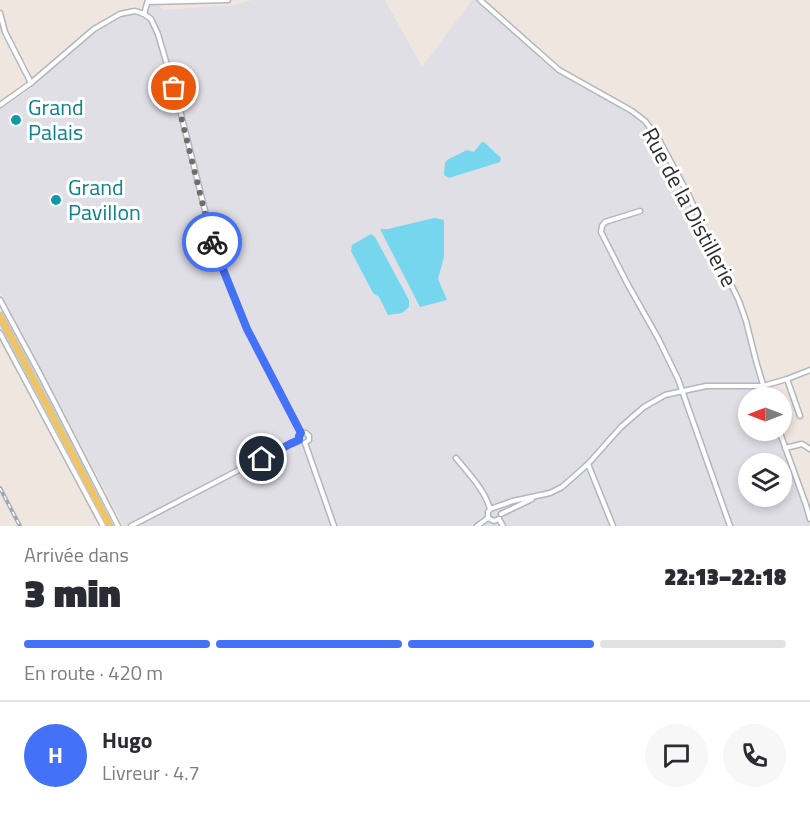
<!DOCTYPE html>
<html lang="fr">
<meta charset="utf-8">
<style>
:root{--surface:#fff;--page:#f7f7f7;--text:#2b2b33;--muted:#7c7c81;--line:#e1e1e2;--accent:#4372f7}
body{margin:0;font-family:"Titillium Web",sans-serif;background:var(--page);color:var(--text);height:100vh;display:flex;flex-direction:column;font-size:22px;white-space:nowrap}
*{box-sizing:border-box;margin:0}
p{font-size:20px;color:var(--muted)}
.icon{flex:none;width:33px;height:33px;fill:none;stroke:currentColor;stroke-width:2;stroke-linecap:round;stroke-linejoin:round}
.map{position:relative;height:526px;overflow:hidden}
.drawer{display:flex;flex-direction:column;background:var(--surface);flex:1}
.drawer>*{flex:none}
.needle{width:39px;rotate:270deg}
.tools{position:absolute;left:738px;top:387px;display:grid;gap:12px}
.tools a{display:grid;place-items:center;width:54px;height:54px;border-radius:50%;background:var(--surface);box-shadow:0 3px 9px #0003;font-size:30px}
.pin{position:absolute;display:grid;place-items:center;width:51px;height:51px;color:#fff;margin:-26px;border:3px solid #fff;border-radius:50%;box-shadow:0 2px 6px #0007}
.courier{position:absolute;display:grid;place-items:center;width:60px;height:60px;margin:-30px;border:4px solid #4372f7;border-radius:50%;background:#fff;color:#222;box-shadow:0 2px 8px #0007}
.overview em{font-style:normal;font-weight:800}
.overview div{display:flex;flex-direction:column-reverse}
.overview{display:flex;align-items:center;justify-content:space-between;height:102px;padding:0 24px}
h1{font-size:39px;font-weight:800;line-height:45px}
.bar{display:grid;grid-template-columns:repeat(4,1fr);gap:9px 6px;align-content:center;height:72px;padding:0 24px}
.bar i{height:8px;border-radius:4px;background:var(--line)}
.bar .active{background:var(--accent)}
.bar p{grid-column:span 4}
.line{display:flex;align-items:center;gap:15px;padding:0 24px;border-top:2px solid var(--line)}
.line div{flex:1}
.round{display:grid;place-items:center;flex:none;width:63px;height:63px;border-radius:32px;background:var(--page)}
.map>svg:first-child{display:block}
.industrial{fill:#e1dfe6;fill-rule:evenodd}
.water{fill:#75d6ed}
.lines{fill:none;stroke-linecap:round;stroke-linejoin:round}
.minor-casing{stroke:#b2b6bf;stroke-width:7}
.primary-casing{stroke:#c8c8c8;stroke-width:9}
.minor{stroke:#fff;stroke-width:4}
.primary{stroke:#efc463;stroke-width:6}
.rail-casing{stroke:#a2a6b6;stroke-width:4}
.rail{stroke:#fff;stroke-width:1.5;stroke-dasharray:4.5;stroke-linecap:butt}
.done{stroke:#706d6b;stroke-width:6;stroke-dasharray:0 10.8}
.route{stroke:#4372f7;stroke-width:8}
.culture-dot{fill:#0f9aa8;stroke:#fff;stroke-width:2}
.labels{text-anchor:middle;stroke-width:6;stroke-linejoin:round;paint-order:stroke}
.culture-label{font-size:22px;fill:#0d838f;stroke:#fff;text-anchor:start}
.street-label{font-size:22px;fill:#2c2c2c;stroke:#fff}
</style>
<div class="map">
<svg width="810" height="526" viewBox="0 0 810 526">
<rect width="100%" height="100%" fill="#eee6df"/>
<path class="industrial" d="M252 0H385L422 67 472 0H478L548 63 567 77 620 106 645 126 668 162 720 269 738 301 758 379 764 397 748 398V430L776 431 802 499 810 526H124L0 293V109L26 92 82 42 104 27 127 15 158 3 163 10 234 5ZM748 464H782V496H748Z"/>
<g class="water">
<path d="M482 142 485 143 501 158 500 162 449 178 444 175 445 163 447 160 467 150 474 152Z"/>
<path d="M434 218 444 220V257L438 279 447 300 420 307 380 229H388Z"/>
<path d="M371 234 375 237 409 300V307L402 313 388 315 379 297 373 293 351 251 352 245Z"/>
</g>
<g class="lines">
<g class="minor-casing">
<g id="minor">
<path d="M480 0 559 70 632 111 645 121 658 138 688 194 739 301 746 321 756 361 767 398"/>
<path d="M148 2 228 0"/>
<path d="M0 13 5 32 31 83"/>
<path d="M144 14 148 0"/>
<path d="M0 105 31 83 94 29 120 14 135 11 144 14 151 19 158 34 179 106 214 247 247 329 301 433"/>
<path d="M640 211 605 222 602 226 601 232 627 283 658 338 678 379 730 526"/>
<path d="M0 300 41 376 118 526"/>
<path d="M0 333 103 526"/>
<path d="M787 379 800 416"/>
<path d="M779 430 806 505 810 519"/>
<path d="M301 433H306L309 436V440L305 443"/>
<path d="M305 443 334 526"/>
<path d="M785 448 802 444 810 449"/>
<path d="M456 458C468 473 485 490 490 509L488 512V518"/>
<path d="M588 464 613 526"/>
<path d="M490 509 513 501 550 493 562 487 588 464 621 427 644 407 665 395 706 386H763L787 379 810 370"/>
<path d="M501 514 532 499"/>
<path d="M488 518 494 521 499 519"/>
<path d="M499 519 503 526"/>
<path d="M131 526 289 444 299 440"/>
<path d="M477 526 488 518"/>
</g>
</g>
<g class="primary-casing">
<path id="primary" d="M0 316 110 526"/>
</g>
<use href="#minor" class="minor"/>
<use href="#primary" class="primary"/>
<g class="rail-casing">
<path id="rail" d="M0 488 20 526"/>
</g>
<use href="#rail" class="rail"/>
</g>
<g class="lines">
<path class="done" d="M174 88 212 242"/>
<path class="route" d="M212 242 247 329 301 433 299 436V440L290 444 262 459"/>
</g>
<g class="culture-dot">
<circle cx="16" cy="120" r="6"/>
<circle cx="56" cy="200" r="6"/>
</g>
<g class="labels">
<g class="culture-label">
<text x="28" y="115">Grand<tspan x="28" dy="25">Palais</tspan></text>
<text x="68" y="195">Grand<tspan x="68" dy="25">Pavillon</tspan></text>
</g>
<g class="street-label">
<text transform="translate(690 207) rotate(62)" y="8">Rue de la Distillerie</text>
</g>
</g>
</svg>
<div class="tools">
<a><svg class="needle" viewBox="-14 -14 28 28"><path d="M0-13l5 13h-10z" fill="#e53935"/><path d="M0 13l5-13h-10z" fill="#7c7c81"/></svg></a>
<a><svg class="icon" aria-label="layers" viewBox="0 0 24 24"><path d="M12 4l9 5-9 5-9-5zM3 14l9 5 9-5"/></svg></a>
</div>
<div class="pin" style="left:174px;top:88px;background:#ea580c"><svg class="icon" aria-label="bag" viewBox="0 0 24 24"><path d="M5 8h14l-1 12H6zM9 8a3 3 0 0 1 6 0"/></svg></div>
<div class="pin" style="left:262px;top:459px;background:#1f2937"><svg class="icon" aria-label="home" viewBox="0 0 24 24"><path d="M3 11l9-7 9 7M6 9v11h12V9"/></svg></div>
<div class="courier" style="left:212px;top:242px"><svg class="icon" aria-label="bike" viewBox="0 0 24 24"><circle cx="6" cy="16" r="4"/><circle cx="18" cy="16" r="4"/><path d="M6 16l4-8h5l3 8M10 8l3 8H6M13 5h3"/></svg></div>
</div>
<section class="drawer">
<div class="overview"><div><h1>3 min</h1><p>Arrivée dans</p></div><em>22:13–22:18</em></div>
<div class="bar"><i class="active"></i><i class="active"></i><i class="active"></i><i></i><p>En route · 420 m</p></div>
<div class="line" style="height:108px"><b class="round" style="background:var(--accent);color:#fff">H</b><div><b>Hugo</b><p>Livreur · 4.7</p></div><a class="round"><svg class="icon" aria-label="chat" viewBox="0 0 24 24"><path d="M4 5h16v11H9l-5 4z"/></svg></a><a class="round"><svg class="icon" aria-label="phone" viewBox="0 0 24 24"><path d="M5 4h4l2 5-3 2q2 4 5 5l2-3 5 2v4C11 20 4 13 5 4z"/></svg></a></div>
</section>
